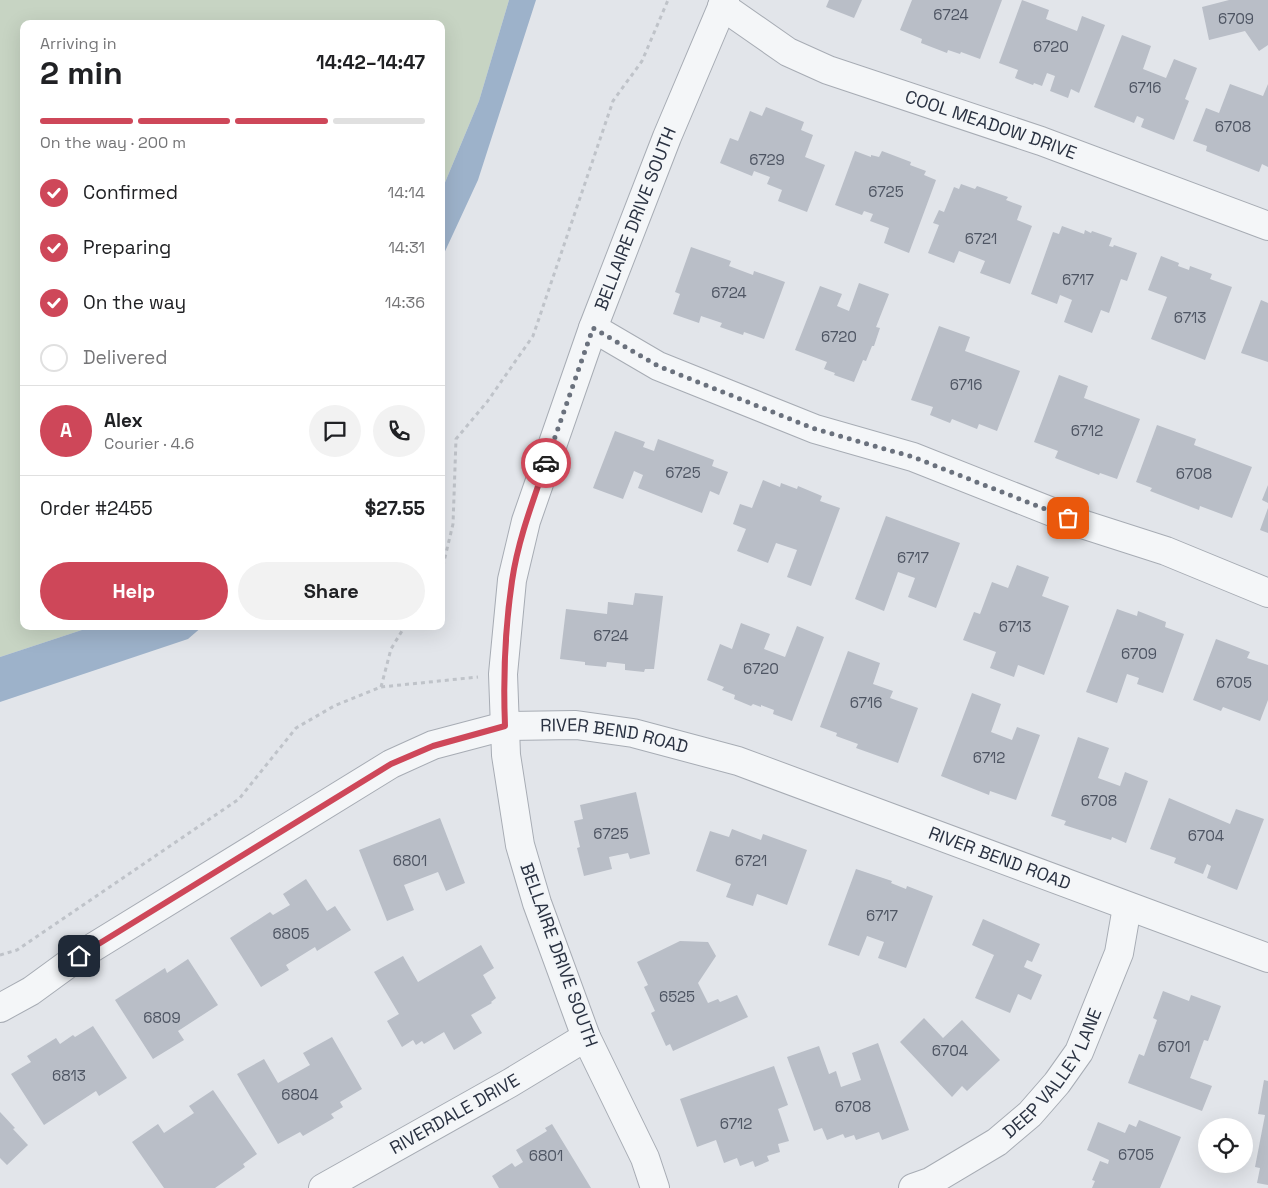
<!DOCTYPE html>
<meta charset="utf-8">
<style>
:root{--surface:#fff;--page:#f2f2f2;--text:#202124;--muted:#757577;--line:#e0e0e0;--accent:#ce4759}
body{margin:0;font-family:"Space Grotesk",sans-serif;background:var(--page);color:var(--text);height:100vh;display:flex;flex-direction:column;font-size:19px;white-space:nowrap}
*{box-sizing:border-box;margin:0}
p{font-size:16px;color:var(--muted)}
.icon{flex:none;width:28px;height:28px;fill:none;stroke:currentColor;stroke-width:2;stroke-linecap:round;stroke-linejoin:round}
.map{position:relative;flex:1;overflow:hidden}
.drawer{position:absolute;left:20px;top:20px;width:425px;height:610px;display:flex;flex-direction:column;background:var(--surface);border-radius:10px;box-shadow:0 5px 20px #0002}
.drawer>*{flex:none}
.controls{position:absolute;left:1198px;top:1118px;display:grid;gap:10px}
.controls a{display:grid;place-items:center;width:55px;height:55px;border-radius:50%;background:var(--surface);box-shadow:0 5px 20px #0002;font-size:25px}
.pin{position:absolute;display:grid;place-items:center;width:42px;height:42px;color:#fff;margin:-21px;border-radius:10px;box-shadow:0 2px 8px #0006}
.courier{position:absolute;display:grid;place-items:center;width:50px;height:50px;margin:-25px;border:4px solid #ce4759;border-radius:50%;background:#fff;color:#222;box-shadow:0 1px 6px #0007}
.head em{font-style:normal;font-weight:800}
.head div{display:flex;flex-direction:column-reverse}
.head{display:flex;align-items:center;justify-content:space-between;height:85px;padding:0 20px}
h1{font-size:32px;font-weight:800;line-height:38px}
.bar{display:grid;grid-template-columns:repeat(4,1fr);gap:8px 5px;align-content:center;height:60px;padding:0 20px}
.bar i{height:6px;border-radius:4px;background:var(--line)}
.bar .selected{background:var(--accent)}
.bar p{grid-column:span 4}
.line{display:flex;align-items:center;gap:12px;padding:0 20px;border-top:1px solid var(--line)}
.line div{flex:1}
.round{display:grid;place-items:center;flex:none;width:52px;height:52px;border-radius:26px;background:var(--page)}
ol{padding:0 20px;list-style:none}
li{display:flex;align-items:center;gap:15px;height:55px}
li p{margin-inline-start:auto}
li .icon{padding:5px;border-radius:50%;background:var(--accent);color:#fff;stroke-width:4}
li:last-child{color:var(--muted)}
li i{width:28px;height:28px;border:2px solid var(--line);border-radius:50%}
.action{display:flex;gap:10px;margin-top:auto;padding:10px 20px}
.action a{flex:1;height:58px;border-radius:30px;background:var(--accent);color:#fff;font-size:20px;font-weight:800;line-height:58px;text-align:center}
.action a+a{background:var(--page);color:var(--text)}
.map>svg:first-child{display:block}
.green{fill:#c7d4c3}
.water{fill:#9db2ca}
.building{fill:#b9bec7}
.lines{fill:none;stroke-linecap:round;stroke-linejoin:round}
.minor-casing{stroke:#a7acb4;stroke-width:30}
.tertiary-casing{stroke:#a7acb4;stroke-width:30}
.path{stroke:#bfc3c9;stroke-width:3;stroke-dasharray:4 4;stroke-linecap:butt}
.minor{stroke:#f4f6f8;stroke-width:28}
.tertiary{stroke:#f4f6f8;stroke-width:28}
.done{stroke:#6a717d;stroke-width:5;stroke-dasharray:0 9}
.route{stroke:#ce4759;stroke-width:6}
.labels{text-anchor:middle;stroke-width:4;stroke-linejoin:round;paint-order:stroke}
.number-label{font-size:15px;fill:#4e5563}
.street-label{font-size:18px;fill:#2a3242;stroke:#f1f4f7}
</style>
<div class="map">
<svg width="1268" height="1188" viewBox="0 0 1268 1188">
<rect width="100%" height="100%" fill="#e2e5ea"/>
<path class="green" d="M0 0H509L479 101 441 192V24H24V626H94L0 657Z"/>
<g class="water">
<path d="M509 0H536L478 180 441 260V192L479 101Z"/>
<path d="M94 626H203L188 639 0 702V657Z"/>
</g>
<g class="building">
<path d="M829 0H862L854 18 826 7Z"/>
<path d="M912 0H1002L980 59 961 52 960 54 948 50 947 53 921 43 922 39 900 30Z"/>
<path d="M1022 0 1049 10 1046 19 1077 31 1082 16 1105 25 1079 93 1071 89 1068 98 1050 91 1055 76 1047 73 1042 86 1034 83 1033 85 1015 78 1018 70 999 63Z"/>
<path d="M1229 0H1268V45L1259 51 1245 31 1209 40 1202 7Z"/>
<path d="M1122 35 1151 46 1143 69 1166 78 1174 59 1197 68 1185 99 1189 101 1174 140 1141 127 1144 119 1137 116 1134 123 1094 107Z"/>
<path d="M1230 84 1263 96 1268 84V167L1262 164 1259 172 1206 151 1207 146 1193 141 1206 108 1219 113Z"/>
<path d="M766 107 804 122 801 130 813 135 805 157 825 165 807 212 778 201 782 190 767 184 770 177 754 171 752 176 720 163 730 138 738 141 750 111 762 116Z"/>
<path d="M855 151 871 157V155L879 157 882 151 911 162 910 165 926 171 924 175 936 180 909 253 884 243 889 228 870 221 873 214 864 211 862 215 835 205Z"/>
<path d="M961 184 975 189 977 186 1008 197 1006 200 1022 206 1017 220 1032 226 1010 284 980 273 985 261 959 251 954 263 928 253 939 225 933 223 939 210 944 212 954 187 959 189Z"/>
<path d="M1062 226 1084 234 1085 230 1091 233 1092 231 1112 238 1109 246 1113 247 1114 245 1137 253 1127 281 1121 279 1109 313 1101 310 1092 333 1064 322 1072 300 1060 295 1057 304 1031 294 1053 232 1059 234Z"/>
<path d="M691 247 731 261 729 266 753 275 754 271 785 282 764 339 744 332 743 335 720 327 722 323 701 316 699 323 673 314 680 294 675 292Z"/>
<path d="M1161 256 1179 263 1178 266 1189 270 1190 266 1212 274 1210 279 1232 287 1205 360 1151 339 1167 297 1148 290Z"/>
<path d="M859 283 889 294 876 327 880 328 874 346H872L866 361 863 360 854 382 834 375 835 373 824 369 827 362 795 350 820 286 842 294 837 306 849 311Z"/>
<path d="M1261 300 1268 303V362L1241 353Z"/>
<path d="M939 326 970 337 965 351 1020 371 997 431 979 424 977 429 952 419 950 423 930 415 933 407 911 400Z"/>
<path d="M1059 375 1088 386 1084 398 1140 419 1117 479 1100 473 1099 475 1055 458 1058 451 1034 442Z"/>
<path d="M1157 425 1196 439 1194 445 1252 467 1232 518 1200 506 1199 510 1150 491 1152 488 1136 482Z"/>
<path d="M615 431 645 442 643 447 654 451 658 439 714 460 712 466 728 472 719 495 710 491 702 513 638 488 643 475 634 471 623 499 593 488Z"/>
<path d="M763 480 780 487 781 483 797 489 798 486 822 496 820 501 840 508 811 586 787 577 797 550 776 543 768 563 737 551 746 529 733 524 740 504 752 508Z"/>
<path d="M1268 485V503L1262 500Z"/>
<path d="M1268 508V533L1260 530Z"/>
<path d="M886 516 960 543 936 608 908 597 915 578 898 572 884 611 855 599Z"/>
<path d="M1017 565 1049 577 1042 596 1069 606 1044 675 1018 665 1014 677 990 668 996 652 963 640 974 612 980 614 992 582 1008 588Z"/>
<path d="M635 593 663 596 654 669H645L644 672 625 670V664L607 662 606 667 585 665V662L560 659 566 609 607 614 608 602 633 605Z"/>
<path d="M1117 609 1137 616 1138 611 1166 622 1165 627 1184 634 1163 693 1137 684 1139 678 1127 674 1117 703 1086 692Z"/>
<path d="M741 623 770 634 764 649 785 657 797 626 824 637 792 721 773 714 774 710 761 705V707L753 704 751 706 734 699 735 695 722 690 724 687 707 680 720 644 732 649Z"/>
<path d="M1216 639 1250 652 1247 658 1268 665V700L1260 721 1223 707 1221 711 1193 700Z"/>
<path d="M848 651 880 663 873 684 893 691 890 698 918 708 898 763 856 748 858 744 836 736 837 733 820 727Z"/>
<path d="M972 693 1001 704 991 732 1012 740 1017 727 1040 735 1016 800 990 791 989 795 941 776Z"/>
<path d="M1078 737 1109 748 1098 778 1120 786 1125 772 1148 781 1126 843 1112 837 1111 840 1064 825 1066 821 1051 816Z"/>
<path d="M636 792 650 854 630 859 628 853 609 857 612 869 584 876 577 848 580 847 574 821 583 819 580 805Z"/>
<path d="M1169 798 1230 824 1236 809 1264 819 1237 890 1207 878 1211 866 1207 864 1203 874 1174 863 1176 858 1150 849Z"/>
<path d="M440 818 465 883 446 891 438 872 404 885 414 910 387 921 359 850Z"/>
<path d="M732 829 761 840 763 834 807 850 787 905 757 894 753 906 726 897 731 884 696 871 710 831 729 837Z"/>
<path d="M856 869 892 881 891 883 906 889 907 886 933 896 906 968 878 958 884 942 867 936 859 956 828 945Z"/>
<path d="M306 879 327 911 335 906 351 930 317 951 315 947 286 965 289 970 261 987 230 938 270 912 273 915 290 905 283 894Z"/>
<path d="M983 919 1040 944 1032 962 1027 960 1024 967 1042 975 1031 1000 1018 994 1010 1013 975 998 994 955 972 945Z"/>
<path d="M680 941 708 942 716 956 698 983 708 1003 718 999 720 1002 737 995 748 1017 673 1051 670 1044 666 1046 651 1013 655 1011 644 987 648 985 637 962Z"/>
<path d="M481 945 494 968 483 975 496 998 491 1002 492 1003 471 1015 482 1033 454 1050 444 1032 424 1044 422 1041 416 1045 413 1040 402 1047 387 1021 399 1014 374 972 403 956 418 982Z"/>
<path d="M188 959 218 1005 178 1031 184 1040 153 1059 115 1000 165 968 167 973Z"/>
<path d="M1163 991 1189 1001 1191 995 1221 1006 1208 1041 1204 1040 1190 1078 1212 1086 1202 1111 1128 1083 1139 1054 1144 1056 1157 1020 1153 1018Z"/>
<path d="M924 1018 943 1038 962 1020 1000 1060 967 1091 962 1086 952 1097 900 1042Z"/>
<path d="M93 1026 127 1078 99 1096 96 1091 44 1125 11 1074 31 1062 27 1056 56 1038 60 1044 73 1035 75 1037Z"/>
<path d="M332 1037 362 1089 340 1102 343 1107 331 1114 334 1118 303 1136 300 1132 278 1144 237 1074 264 1059 278 1083 310 1065 303 1053Z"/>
<path d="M878 1043 909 1130 882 1140 879 1132 856 1140 854 1135 845 1138 843 1134 827 1140 822 1128 814 1131 787 1057 819 1046 829 1074 836 1071 841 1087 861 1080 852 1053Z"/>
<path d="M774 1066 788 1105 778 1109 789 1141 778 1144 780 1152 767 1156 769 1161 755 1167 753 1161 740 1166 737 1158 724 1163 716 1140 697 1147 680 1099Z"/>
<path d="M1264 1080 1268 1081V1185L1257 1183 1260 1168 1255 1167 1265 1115 1258 1114Z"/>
<path d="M213 1090 257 1154 243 1164 245 1167 215 1188H164L132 1142 158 1124 164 1133 194 1113 189 1106Z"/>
<path d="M0 1112 15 1128 13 1129 28 1145 7 1165 0 1158Z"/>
<path d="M1139 1120 1181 1137 1160 1188H1092L1095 1181 1092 1180 1100 1161 1108 1164 1109 1160 1087 1150 1098 1122 1125 1133 1129 1124 1136 1127Z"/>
<path d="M552 1124 591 1188H499L492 1176 512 1163 515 1167 523 1162 516 1150 547 1131 545 1128Z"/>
</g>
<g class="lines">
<g class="minor-casing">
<g id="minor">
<path id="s1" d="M722 6 788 52 828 70 1041 141 1268 226"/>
<path d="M593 328 658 366 815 429 913 457 1085 525 1166 551 1268 593"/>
<path id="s2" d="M0 1008 31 991 79 956 391 764 433 745 505 726 576 725 633 733 738 761 1268 958"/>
<path id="s3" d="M323 1188 510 1083 586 1037"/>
<path id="s4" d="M913 1188 930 1182 997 1142 1030 1114 1057 1083 1079 1052 1119 953 1127 907"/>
</g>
</g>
<g class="tertiary-casing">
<g id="tertiary">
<path id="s5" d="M655 1188 645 1158 586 1037 537 903 520 845 506 755 503 674 512 580 526 521 593 328 667 137 725 0"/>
</g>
</g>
<g class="path">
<path d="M441 574 453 524 456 439 487 402 533 336 613 101 642 61 668 0"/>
<path d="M381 687 391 649 405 626"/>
<path d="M0 955 17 950 239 799 296 728 334 706 381 687 478 677"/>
</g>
<use href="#minor" class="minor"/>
<use href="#tertiary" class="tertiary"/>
</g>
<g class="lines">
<path class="done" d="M546 463 593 328 658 366 815 429 913 457 1068 518"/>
<path class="route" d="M79 956 391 764 433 746 505 726C503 677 505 629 512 581 518 540 533 501 546 463"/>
</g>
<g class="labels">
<g class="number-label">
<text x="951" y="20">6724</text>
<text x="1236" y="24">6709</text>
<text x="1051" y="52">6720</text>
<text x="1145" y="93">6716</text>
<text x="1233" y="132">6708</text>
<text x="767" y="165">6729</text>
<text x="886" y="197">6725</text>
<text x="981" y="244">6721</text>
<text x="1078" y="285">6717</text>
<text x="729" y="298">6724</text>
<text x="1190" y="323">6713</text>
<text x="839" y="342">6720</text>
<text x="966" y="390">6716</text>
<text x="1087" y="436">6712</text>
<text x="683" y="478">6725</text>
<text x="1194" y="479">6708</text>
<text x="913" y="563">6717</text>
<text x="1015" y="632">6713</text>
<text x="611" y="641">6724</text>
<text x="1139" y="659">6709</text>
<text x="761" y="674">6720</text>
<text x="1234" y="688">6705</text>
<text x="866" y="708">6716</text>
<text x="989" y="763">6712</text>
<text x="1099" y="806">6708</text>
<text x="611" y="839">6725</text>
<text x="1206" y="841">6704</text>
<text x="410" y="866">6801</text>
<text x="751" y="866">6721</text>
<text x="882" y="921">6717</text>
<text x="291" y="939">6805</text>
<text x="677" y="1002">6525</text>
<text x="162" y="1023">6809</text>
<text x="1174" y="1052">6701</text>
<text x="950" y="1056">6704</text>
<text x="69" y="1081">6813</text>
<text x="300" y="1100">6804</text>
<text x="853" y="1112">6708</text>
<text x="736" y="1129">6712</text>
<text x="1136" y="1160">6705</text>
<text x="546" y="1161">6801</text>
</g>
<g class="street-label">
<text dy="6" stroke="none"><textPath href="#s1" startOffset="296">COOL MEADOW DRIVE</textPath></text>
<text dy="6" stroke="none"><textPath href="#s5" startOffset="1018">BELLAIRE DRIVE SOUTH</textPath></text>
<text dy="6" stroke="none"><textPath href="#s2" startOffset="692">RIVER BEND ROAD</textPath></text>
<text dy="6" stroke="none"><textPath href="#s2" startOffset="1098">RIVER BEND ROAD</textPath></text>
<text transform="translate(559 955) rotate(70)" y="6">BELLAIRE DRIVE SOUTH</text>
<text dy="6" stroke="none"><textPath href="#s4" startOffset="186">DEEP VALLEY LANE</textPath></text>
<text dy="6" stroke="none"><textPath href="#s3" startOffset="151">RIVERDALE DRIVE</textPath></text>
</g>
</g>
</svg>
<div class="controls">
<a><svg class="icon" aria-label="locate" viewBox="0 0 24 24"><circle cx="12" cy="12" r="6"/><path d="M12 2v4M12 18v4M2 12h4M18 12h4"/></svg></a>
</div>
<div class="pin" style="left:1068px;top:518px;background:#ea580c"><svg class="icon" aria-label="bag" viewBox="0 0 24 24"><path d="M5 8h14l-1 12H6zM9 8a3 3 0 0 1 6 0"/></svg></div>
<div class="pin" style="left:79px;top:956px;background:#1f2937"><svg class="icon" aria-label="home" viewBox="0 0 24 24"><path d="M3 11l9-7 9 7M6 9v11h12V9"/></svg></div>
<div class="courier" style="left:546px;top:463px"><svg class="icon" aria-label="car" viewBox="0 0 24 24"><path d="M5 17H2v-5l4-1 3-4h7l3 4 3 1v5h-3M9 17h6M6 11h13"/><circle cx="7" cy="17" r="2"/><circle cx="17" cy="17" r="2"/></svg></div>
<section class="drawer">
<div class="head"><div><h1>2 min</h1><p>Arriving in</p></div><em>14:42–14:47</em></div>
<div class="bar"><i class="selected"></i><i class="selected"></i><i class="selected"></i><i></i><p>On the way · 200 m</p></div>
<ol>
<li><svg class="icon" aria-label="check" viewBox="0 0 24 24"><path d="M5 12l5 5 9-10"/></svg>Confirmed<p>14:14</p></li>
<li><svg class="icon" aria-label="check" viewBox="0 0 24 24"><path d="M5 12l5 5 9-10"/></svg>Preparing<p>14:31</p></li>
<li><svg class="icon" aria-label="check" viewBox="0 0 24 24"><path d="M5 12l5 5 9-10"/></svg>On the way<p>14:36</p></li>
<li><i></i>Delivered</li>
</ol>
<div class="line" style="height:90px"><b class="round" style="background:var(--accent);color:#fff">A</b><div><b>Alex</b><p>Courier · 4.6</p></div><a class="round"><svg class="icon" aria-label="chat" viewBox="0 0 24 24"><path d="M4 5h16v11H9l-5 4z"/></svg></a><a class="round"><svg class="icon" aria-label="phone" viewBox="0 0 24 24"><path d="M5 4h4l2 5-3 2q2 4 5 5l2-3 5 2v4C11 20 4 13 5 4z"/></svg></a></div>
<div class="line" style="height:65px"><div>Order #2455</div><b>$27.55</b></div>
<div class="action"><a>Help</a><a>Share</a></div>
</section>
</div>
